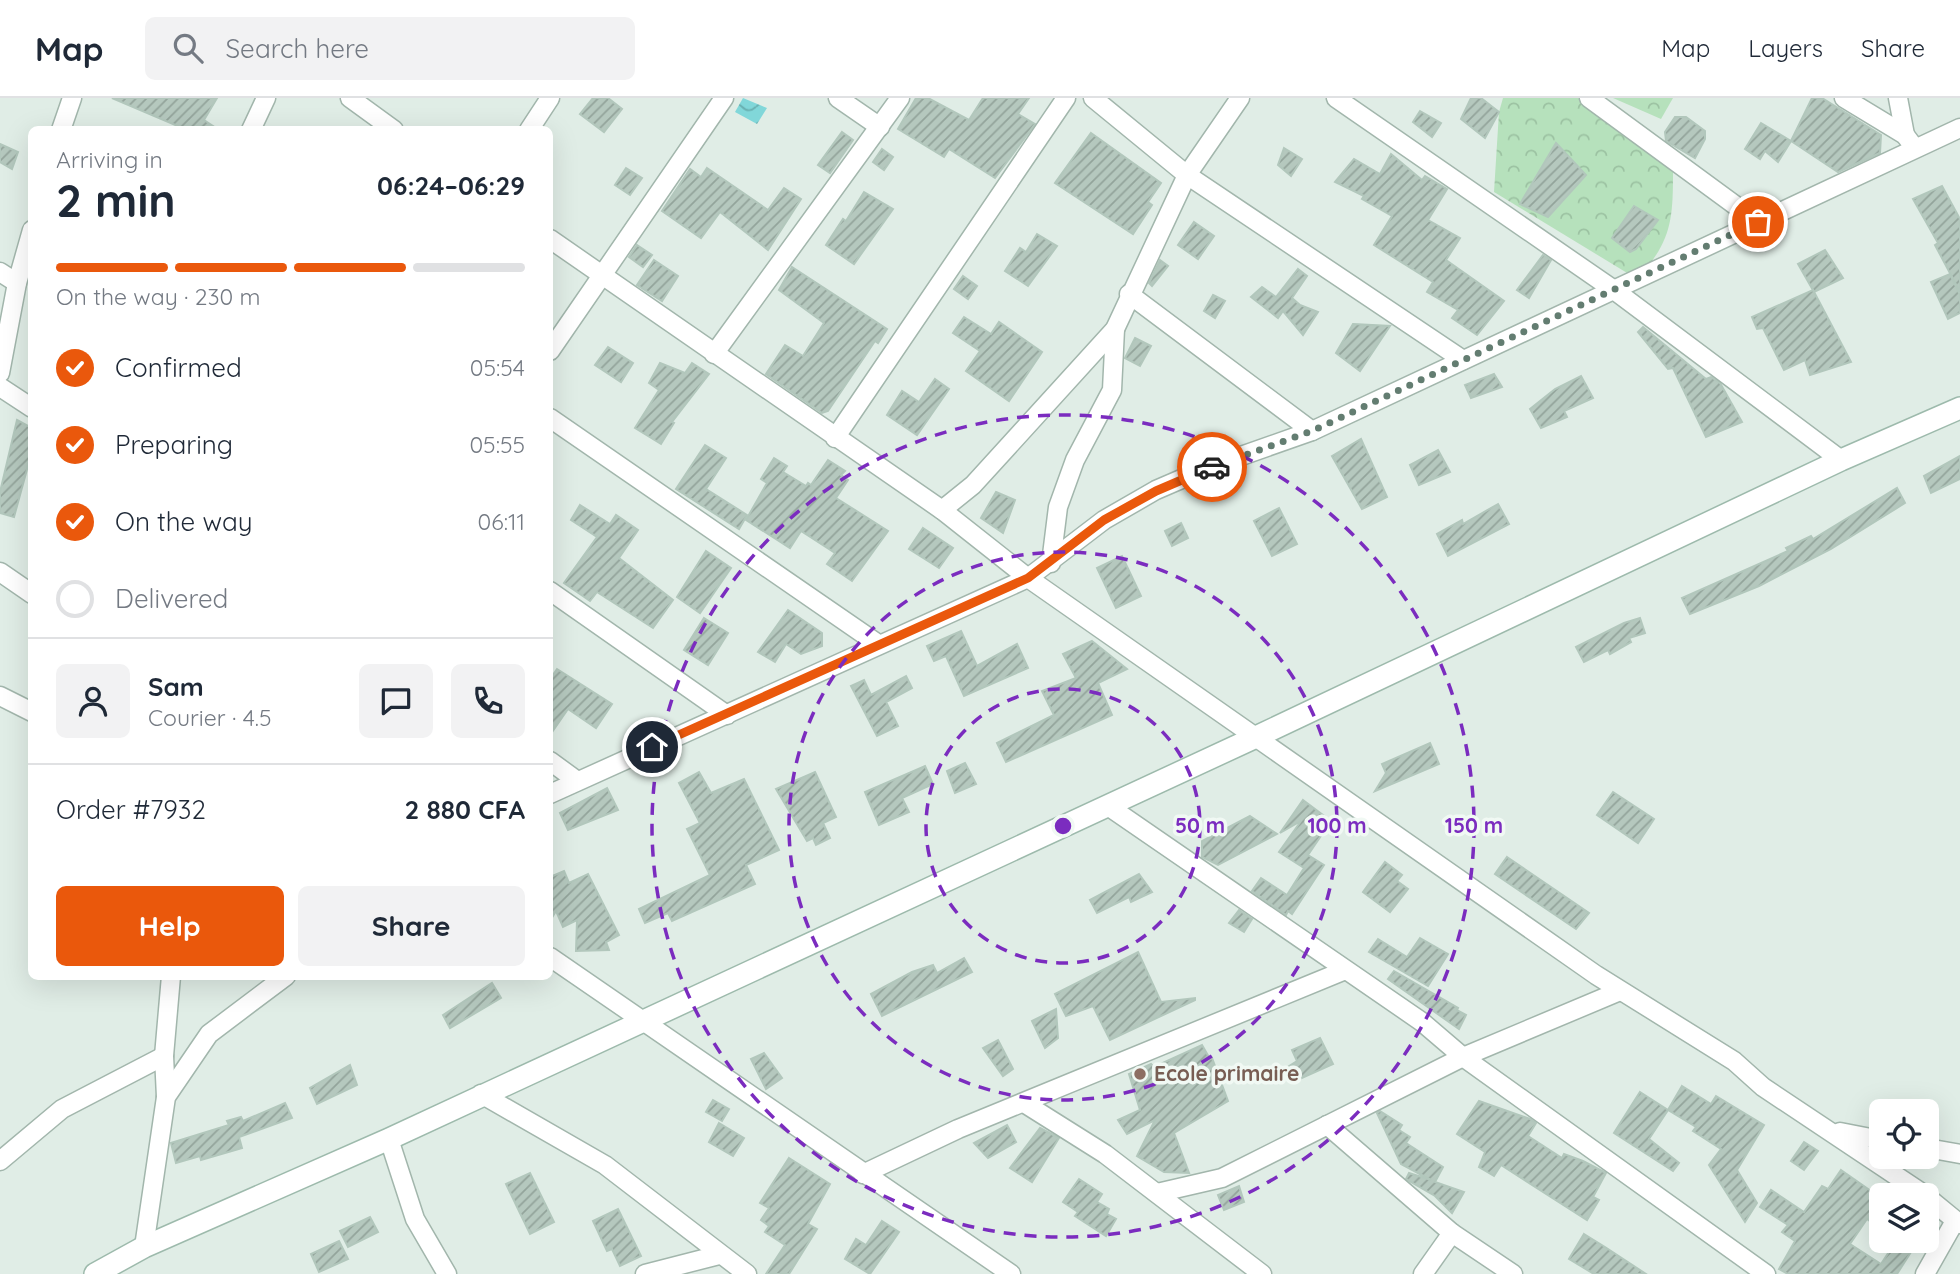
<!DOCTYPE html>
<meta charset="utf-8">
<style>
:root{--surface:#fff;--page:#f2f2f3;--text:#1f2937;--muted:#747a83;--line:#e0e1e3;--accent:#ea580c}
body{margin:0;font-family:Quicksand,sans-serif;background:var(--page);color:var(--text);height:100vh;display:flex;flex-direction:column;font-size:26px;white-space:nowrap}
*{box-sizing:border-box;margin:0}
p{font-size:23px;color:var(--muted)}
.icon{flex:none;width:38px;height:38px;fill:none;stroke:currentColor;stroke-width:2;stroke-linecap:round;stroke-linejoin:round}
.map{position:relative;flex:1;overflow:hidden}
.side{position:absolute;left:28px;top:28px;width:525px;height:854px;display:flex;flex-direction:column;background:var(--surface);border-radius:10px;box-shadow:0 7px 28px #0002}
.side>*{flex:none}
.tools{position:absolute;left:1869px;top:1001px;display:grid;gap:14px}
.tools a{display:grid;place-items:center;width:70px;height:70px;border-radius:10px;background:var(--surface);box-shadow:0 7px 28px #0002;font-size:35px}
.pin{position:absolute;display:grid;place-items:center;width:60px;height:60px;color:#fff;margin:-30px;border:4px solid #fff;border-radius:50%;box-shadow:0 2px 7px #0007}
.courier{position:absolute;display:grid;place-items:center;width:70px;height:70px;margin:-35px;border:5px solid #ea580c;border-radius:50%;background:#fff;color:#222;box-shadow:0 2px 9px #0007}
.headline em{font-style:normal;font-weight:700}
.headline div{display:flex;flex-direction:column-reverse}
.headline{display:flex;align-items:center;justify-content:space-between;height:119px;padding:0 28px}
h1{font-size:46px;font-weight:700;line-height:52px}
.bar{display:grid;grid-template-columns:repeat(4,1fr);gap:10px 7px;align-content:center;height:84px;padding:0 28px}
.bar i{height:9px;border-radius:5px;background:var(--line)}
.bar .on{background:var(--accent)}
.bar p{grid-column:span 4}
.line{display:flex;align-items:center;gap:18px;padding:0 28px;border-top:2px solid var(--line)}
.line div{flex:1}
.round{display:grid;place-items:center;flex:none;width:74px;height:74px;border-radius:10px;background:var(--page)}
ol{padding:0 28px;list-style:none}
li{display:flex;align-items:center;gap:21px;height:77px}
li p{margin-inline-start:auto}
li .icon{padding:7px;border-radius:50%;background:var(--accent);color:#fff;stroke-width:4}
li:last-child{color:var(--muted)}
li i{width:38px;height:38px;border:4px solid var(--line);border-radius:50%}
.button{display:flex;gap:14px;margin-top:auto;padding:14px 28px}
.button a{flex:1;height:80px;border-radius:10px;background:var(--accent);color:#fff;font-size:28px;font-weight:700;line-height:80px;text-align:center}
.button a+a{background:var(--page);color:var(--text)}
header{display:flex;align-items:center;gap:42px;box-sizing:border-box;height:98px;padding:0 35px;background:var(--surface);border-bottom:2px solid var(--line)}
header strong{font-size:33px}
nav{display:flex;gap:38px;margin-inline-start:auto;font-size:24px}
.search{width:490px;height:63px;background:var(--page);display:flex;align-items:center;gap:18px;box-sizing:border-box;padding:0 24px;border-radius:10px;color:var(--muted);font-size:26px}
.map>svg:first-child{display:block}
.forest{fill:url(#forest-crowns)}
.water{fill:url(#water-waves)}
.building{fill:url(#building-hatch);stroke:#b2c7bc;stroke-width:2}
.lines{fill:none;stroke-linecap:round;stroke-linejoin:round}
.street-casing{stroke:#a2b6ac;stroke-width:21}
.secondary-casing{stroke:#9dbaac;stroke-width:24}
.street{stroke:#fff;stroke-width:18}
.secondary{stroke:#fff;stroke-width:21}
.done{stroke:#637d71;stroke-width:7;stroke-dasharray:0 12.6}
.route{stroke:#ea580c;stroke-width:9}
.ring{fill:none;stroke:#7b2cbf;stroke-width:3.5;stroke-dasharray:12 9}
.education-dot{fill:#8d6e63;stroke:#f1f9f4;stroke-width:2.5}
.labels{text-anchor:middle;stroke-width:7;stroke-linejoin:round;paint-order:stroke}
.education-label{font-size:21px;font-weight:bold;fill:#785e54;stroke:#f1f9f4;text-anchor:start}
.centre{fill:#7b2cbf;stroke:#f1f9f4;stroke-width:3.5}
.ring-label{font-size:21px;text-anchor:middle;font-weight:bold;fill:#7b2cbf;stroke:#f1f9f4;stroke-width:7;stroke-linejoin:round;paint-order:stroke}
</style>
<header>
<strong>Map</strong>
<div class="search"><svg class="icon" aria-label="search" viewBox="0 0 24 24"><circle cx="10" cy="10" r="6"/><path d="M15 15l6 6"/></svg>Search here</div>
<nav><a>Map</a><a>Layers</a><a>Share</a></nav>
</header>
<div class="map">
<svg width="1960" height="1176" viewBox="0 0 1960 1176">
<defs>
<pattern id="forest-crowns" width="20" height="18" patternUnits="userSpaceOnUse" patternTransform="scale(1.75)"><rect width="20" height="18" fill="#b6e1bc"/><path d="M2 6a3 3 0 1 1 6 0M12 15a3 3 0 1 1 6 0" fill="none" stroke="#9cc2a2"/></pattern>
<pattern id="water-waves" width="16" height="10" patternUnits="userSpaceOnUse" patternTransform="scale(1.75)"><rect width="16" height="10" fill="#81d7d9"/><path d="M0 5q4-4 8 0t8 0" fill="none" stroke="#69b0b1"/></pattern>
<pattern id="building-hatch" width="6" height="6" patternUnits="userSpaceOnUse" patternTransform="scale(1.75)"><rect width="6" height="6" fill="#b5c8be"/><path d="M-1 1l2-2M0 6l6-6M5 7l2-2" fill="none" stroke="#93a49b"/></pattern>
</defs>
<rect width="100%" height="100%" fill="#e0ede6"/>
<g class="forest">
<path d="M1503 0H1578L1673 74C1673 123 1671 144 1637 181L1494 94 1499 14Z"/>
<path d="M1613 0H1673L1661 21Z"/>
</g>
<path class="water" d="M743 0 767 10 757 26 735 14Z"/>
<g class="building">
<path d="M112 0H217L204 22 219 32H187Z"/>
<path d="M593 0H608L622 11 604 34 580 16Z"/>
<path d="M916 0H928L969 22 983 0H1029L1018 16 1035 26 995 80 949 51 944 59 898 31Z"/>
<path d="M1471 0H1481L1499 14 1485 40 1461 21Z"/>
<path d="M1812 0H1822L1881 37 1880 55 1838 74 1791 43Z"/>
<path d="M1420 13 1441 25 1432 39 1413 24Z"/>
<path d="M1675 19H1686L1705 33V41L1695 60 1666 43 1665 34Z"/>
<path d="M1761 25 1791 43 1778 64 1765 53 1760 61 1745 51Z"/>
<path d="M842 34 853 42 830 75 818 67Z"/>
<path d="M1091 35 1161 85 1148 104 1152 107 1133 136 1055 85Z"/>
<path d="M1556 45 1586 77 1548 119 1520 106Z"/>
<path d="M0 46 18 54 12 71 0 64Z"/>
<path d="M1284 50 1302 61 1291 78 1278 67Z"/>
<path d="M882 51 893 59 884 72 873 64Z"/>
<path d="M1391 56 1422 82 1425 78 1447 91 1428 122 1460 140 1446 162 1504 203 1477 237 1452 220 1458 212 1427 194 1433 184 1374 147 1392 118 1362 101 1364 98 1335 84 1354 61 1380 76Z"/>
<path d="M626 70 642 80 630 97 615 87Z"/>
<path d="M707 70 768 112 784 90 801 101 768 152 720 114 701 140 662 113 690 71 701 79Z"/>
<path d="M1942 88 1960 121V194L1935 147 1938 145 1913 101Z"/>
<path d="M864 94 893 111 854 166 826 147 843 121 846 123Z"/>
<path d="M1634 108 1658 122 1636 151 1630 154 1612 140Z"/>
<path d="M1194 124 1214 138 1198 161 1178 147Z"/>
<path d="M1037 136 1057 148 1028 188 1005 173 1020 150 1026 154Z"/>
<path d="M637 147 652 157 643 169 629 159Z"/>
<path d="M1825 152 1843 180 1814 194 1798 166Z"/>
<path d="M1543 157 1551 162 1529 200 1517 192Z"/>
<path d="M654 162 678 178 662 203 637 187Z"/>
<path d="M1160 162 1168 168 1152 188 1149 185Z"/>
<path d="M792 169 887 231 878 245 875 243 828 313 822 315 766 276 785 247 803 258 824 225 779 192Z"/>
<path d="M1298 171 1307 178 1292 200 1300 207 1318 214 1303 237 1283 213 1278 220 1251 199 1262 189 1276 199Z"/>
<path d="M1950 176 1960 197V215L1948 221 1931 184Z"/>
<path d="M963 178 977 188 968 201 954 191Z"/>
<path d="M1813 192 1851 264 1810 277 1805 262 1784 272 1763 230 1757 231 1752 219Z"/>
<path d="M1213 197 1225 203 1215 220 1204 213Z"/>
<path d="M964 219 991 236 999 224 1042 254 1009 303 966 273 980 253 953 235Z"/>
<path d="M1353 226 1390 228 1360 273 1336 255Z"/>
<path d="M1643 229 1706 281 1711 279 1720 285 1742 324 1706 339 1673 270 1668 271 1638 234Z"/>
<path d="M1135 240 1151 248 1140 268 1125 260Z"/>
<path d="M608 249 633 265 621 284 595 267Z"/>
<path d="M660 265 685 275 692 265 709 276 672 324 674 325 661 346 635 330 659 292 649 285Z"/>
<path d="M1494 276 1502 289 1471 300 1465 287Z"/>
<path d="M1581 278 1593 300 1564 313 1567 319 1541 330 1530 311 1555 291Z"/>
<path d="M935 281 949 291 917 337 887 317 902 293 919 304Z"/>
<path d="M17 322 32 330V353L14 419 0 415V394Z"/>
<path d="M1361 341 1387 399 1362 411 1332 358Z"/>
<path d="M705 347 726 360 706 391 747 417 739 431 676 391Z"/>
<path d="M1438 352 1450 374 1419 387 1410 367Z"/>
<path d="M1960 358V381L1931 395 1924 378Z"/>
<path d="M774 360 787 368 783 374 806 388 808 385 811 387 828 362 845 373 841 377 848 382 836 400 888 433 852 483 827 466 835 455 801 433 790 450 746 422 767 385 761 381Z"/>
<path d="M1897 390 1905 405 1831 451 1759 488 1690 516 1682 500 1788 453 1786 450 1811 438 1813 441Z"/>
<path d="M996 394 1015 402 1003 435 981 420Z"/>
<path d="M1498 406 1509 426 1448 458 1437 436 1462 422 1463 426Z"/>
<path d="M580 407 610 426 616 417 638 432 619 460 673 502 653 530 597 494 590 503 564 485 597 439 571 422Z"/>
<path d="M1279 410 1297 446 1272 458 1254 423Z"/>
<path d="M1181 425 1188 440 1172 448 1165 433Z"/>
<path d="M923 430 953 450 939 470 909 451Z"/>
<path d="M706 453 731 470 700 515 677 499Z"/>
<path d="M1122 458 1141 498 1116 510 1097 470Z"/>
<path d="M788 512 822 535V548L801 556 786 546 775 564 758 554Z"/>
<path d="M704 520 728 535 708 567 684 552Z"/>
<path d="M1640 520 1645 535 1629 540 1631 544 1610 556 1608 552 1584 564 1576 549 1624 525Z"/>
<path d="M961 533 977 568 1017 546 1028 570 964 598 946 558 934 563 927 548Z"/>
<path d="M1092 543 1127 571 1098 585 1112 617 1006 664 997 645 1054 617 1042 593 1076 580 1063 556Z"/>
<path d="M557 571 612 606 596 630 568 611 550 637V581Z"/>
<path d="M906 578 912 590 886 604 898 628 877 638 851 588 864 582 871 597Z"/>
<path d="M1430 645 1439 666 1375 693 1386 675 1382 666Z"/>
<path d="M965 665 976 686 955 695 947 673Z"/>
<path d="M925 668 933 686 902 700 909 714 879 727 865 694Z"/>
<path d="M699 674 711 695 744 681 779 752 746 767 755 786 672 823 668 815 645 825 639 811 710 777 687 731 700 725 679 685Z"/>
<path d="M815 674 836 719 823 725 830 740 816 747 813 740 807 743 776 691Z"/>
<path d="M607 690 618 712 568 732 560 715Z"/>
<path d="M1613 694 1654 721 1638 745 1597 717Z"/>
<path d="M1303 702 1331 723 1308 757 1324 767 1292 816 1288 813 1286 817 1252 793 1261 780 1287 797 1304 770 1279 754 1301 723 1280 735Z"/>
<path d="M1250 718 1277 736 1218 767 1202 759V743Z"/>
<path d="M1507 759 1589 815 1576 831 1495 776Z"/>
<path d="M1385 764 1402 777 1397 783 1408 791 1390 814 1363 794Z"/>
<path d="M564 773 569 785 588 776 619 837 606 844 609 852 576 853 577 822 563 829 556 813 550 823V779Z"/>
<path d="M1139 776 1152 794 1131 804 1129 799 1097 815 1090 802Z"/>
<path d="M1239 812 1252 821 1244 834 1229 825Z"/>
<path d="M1420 840 1448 856 1428 888 1369 854 1378 841 1407 859Z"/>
<path d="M1138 854 1161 904 1195 900V902L1110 942 1093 908 1066 918 1055 896Z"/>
<path d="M964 860 972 874 882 918 871 896 912 874 933 867 937 875Z"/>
<path d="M1394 873 1458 910 1457 912 1466 917 1459 931 1388 881Z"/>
<path d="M492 885 501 900 450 930 443 917Z"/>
<path d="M1056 911 1058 940 1045 950 1032 923Z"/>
<path d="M1320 940 1333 966 1293 984 1286 970 1297 963 1292 952Z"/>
<path d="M998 942 1013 971 1003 978 983 950Z"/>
<path d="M1202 947 1210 961 1212 960 1228 1003 1174 1035 1189 1075 1164 1074 1137 1058 1155 1022 1127 1036 1118 1022 1140 1012 1129 976 1151 966 1154 969Z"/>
<path d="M764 955 782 980 766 991 751 961Z"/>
<path d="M350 967 357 987 317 1006 310 990Z"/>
<path d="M1682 988 1711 1006 1716 998 1764 1027 1737 1072 1757 1105 1745 1124 1709 1067 1721 1051 1693 1033 1696 1029 1668 1012Z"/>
<path d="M1640 994 1668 1012 1649 1041 1679 1065 1673 1073 1614 1035Z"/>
<path d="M713 1002 729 1011 722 1023 706 1014Z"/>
<path d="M1479 1003 1530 1021 1536 1025 1528 1038 1562 1060 1564 1056 1583 1063 1606 1075 1593 1099 1599 1102 1587 1122 1501 1067 1494 1078 1479 1069 1485 1054 1457 1036Z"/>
<path d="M285 1005 292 1020 239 1039 242 1050 201 1062 200 1058 176 1065 171 1045 229 1027 227 1023 241 1019 243 1023Z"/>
<path d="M1380 1013 1402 1027 1399 1032 1410 1039 1406 1045 1443 1069 1435 1084 1464 1094 1452 1115 1435 1098 1406 1081 1409 1075 1431 1082 1401 1066 1377 1015Z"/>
<path d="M719 1025 744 1040 733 1058 709 1044Z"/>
<path d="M1007 1027 1016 1044 988 1060 974 1045Z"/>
<path d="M1040 1030 1059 1040 1032 1084 1010 1070Z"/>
<path d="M1804 1044 1818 1053 1804 1072 1791 1063Z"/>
<path d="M789 1060 830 1086 808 1126 817 1131 789 1176H766L785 1147 765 1134 769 1128 761 1122 769 1110 760 1105Z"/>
<path d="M1841 1072 1881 1100V1131L1867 1121 1850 1146 1881 1166 1896 1143H1918L1897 1176H1788L1779 1171 1795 1143 1782 1134 1788 1127 1760 1109 1771 1092 1804 1114 1822 1088 1828 1091Z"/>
<path d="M530 1075 554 1124 530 1136 506 1086Z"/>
<path d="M1079 1081 1102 1096 1097 1104 1109 1111 1107 1116 1116 1121 1106 1138 1075 1118 1078 1114 1063 1104Z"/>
<path d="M1239 1088 1244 1104 1224 1112 1218 1097Z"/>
<path d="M618 1111 641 1158 620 1168 612 1151 607 1153 593 1123Z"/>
<path d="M370 1119 378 1134 348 1149 340 1133Z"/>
<path d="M882 1123 899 1134 870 1176 845 1161 856 1141 866 1147Z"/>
<path d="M1584 1136 1605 1149 1646 1176H1594L1569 1161Z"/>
<path d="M339 1143 348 1161 319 1174 311 1156Z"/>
</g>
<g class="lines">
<g class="street-casing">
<g id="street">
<path d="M350 0 394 32"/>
<path d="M838 0 880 29"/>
<path d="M1093 0 1187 77 1463 262"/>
<path d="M1336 0 1614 192 1841 362"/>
<path d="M1589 0 1758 124"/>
<path d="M1844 0 1905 37 1914 49"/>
<path d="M1898 0 1905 37"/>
<path d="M61 32 72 0"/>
<path d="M251 32 266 0"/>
<path d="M529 32 550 0"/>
<path d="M550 141 942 412 1028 480 1596 877 1734 963 1763 989 1925 1097"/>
<path d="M0 174 17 185"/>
<path d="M1129 196 1312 333"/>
<path d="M550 253 724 0"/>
<path d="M714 256 900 0"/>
<path d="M0 275 17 185 32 132"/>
<path d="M0 289 32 310"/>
<path d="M550 320 878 546"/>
<path d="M835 340 1066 0"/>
<path d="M942 412 973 387 1115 231 1187 77 1240 0"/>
<path d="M1051 465 1058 409 1075 362 1112 292 1115 231"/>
<path d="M0 474 32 496"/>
<path d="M550 493 727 617"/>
<path d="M0 598 32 614"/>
<path d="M550 663 576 682"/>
<path d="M550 696 1028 480 1104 422 1156 392 1207 370 1312 333 1960 30"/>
<path d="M1108 708 1422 924 1463 959 1766 1176"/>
<path d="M550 859 1011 1176"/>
<path d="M481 996 605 1067 747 1176"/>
<path d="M166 999 164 958 171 878"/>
<path d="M1024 1005 1105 1056 1262 1176"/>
<path d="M1327 1027 1452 1135"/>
<path d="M1840 1034 1881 1042"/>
<path d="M389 1041 415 1121 447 1176"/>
<path d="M1927 1050 1960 1056"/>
<path d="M0 1063 62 1011 164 958"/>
<path d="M863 1076 958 1031 1343 873"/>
<path d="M1157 1095 1222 1080 1463 959 1620 893"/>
<path d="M1927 1099 1960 1126"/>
<path d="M144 1149 166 999 209 936 286 878"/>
<path d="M645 1176 719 1157"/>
<path d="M1423 1176 1452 1135 1513 1176"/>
<path d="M1925 1176 1955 1123"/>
</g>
</g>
<g class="secondary-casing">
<path id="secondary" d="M95 1176 144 1149 389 1041 1256 639 1841 362 1960 310"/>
</g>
<use href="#street" class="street"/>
<use href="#secondary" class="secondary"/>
</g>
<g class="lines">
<path class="done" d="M1212 369 1312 333 1758 124"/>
<path class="route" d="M652 649 1028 480 1104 422 1156 393 1212 369"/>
</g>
<g class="ring">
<circle cx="1063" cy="728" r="137"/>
<circle cx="1063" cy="728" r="274"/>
<circle cx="1063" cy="728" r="411"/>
</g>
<circle class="education-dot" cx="1140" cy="976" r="7"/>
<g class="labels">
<g class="education-label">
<text x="1154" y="983">Ecole primaire</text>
</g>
</g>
<circle cx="1063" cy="728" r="10" class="centre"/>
<g class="ring-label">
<text x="1200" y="735">50 m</text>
<text x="1337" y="735">100 m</text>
<text x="1474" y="735">150 m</text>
</g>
</svg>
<div class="tools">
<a><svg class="icon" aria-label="locate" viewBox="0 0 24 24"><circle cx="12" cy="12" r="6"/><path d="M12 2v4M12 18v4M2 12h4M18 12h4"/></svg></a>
<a><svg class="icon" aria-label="layers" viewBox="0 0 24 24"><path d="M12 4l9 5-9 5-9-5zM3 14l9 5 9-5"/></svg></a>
</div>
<div class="pin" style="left:1758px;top:124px;background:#ea580c"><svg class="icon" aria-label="bag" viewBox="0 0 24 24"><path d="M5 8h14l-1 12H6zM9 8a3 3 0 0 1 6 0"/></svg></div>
<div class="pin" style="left:652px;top:649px;background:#1f2937"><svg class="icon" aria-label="home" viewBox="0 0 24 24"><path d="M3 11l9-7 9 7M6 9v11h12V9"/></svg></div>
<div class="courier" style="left:1212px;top:369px"><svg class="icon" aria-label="car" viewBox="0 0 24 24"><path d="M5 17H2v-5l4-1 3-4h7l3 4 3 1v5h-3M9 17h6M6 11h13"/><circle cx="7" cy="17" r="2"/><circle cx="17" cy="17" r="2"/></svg></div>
<section class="side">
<div class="headline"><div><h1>2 min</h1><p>Arriving in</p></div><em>06:24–06:29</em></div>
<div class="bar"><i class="on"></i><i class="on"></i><i class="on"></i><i></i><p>On the way · 230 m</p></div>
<ol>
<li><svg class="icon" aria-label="check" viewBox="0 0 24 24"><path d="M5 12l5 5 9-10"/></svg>Confirmed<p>05:54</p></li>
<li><svg class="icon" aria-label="check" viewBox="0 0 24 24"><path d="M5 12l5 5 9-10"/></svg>Preparing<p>05:55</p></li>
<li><svg class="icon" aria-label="check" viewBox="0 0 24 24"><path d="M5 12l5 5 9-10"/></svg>On the way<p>06:11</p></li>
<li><i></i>Delivered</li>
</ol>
<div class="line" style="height:126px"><a class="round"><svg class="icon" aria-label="person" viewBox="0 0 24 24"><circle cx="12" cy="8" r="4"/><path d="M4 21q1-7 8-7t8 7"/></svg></a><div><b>Sam</b><p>Courier · 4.5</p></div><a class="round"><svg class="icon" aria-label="chat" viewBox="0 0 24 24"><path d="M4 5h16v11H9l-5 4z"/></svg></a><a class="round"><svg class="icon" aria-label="phone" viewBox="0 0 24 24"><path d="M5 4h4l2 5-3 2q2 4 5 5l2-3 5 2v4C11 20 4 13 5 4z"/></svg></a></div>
<div class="line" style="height:91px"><div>Order #7932</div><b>2 880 CFA</b></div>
<div class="button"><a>Help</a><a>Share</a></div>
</section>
</div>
